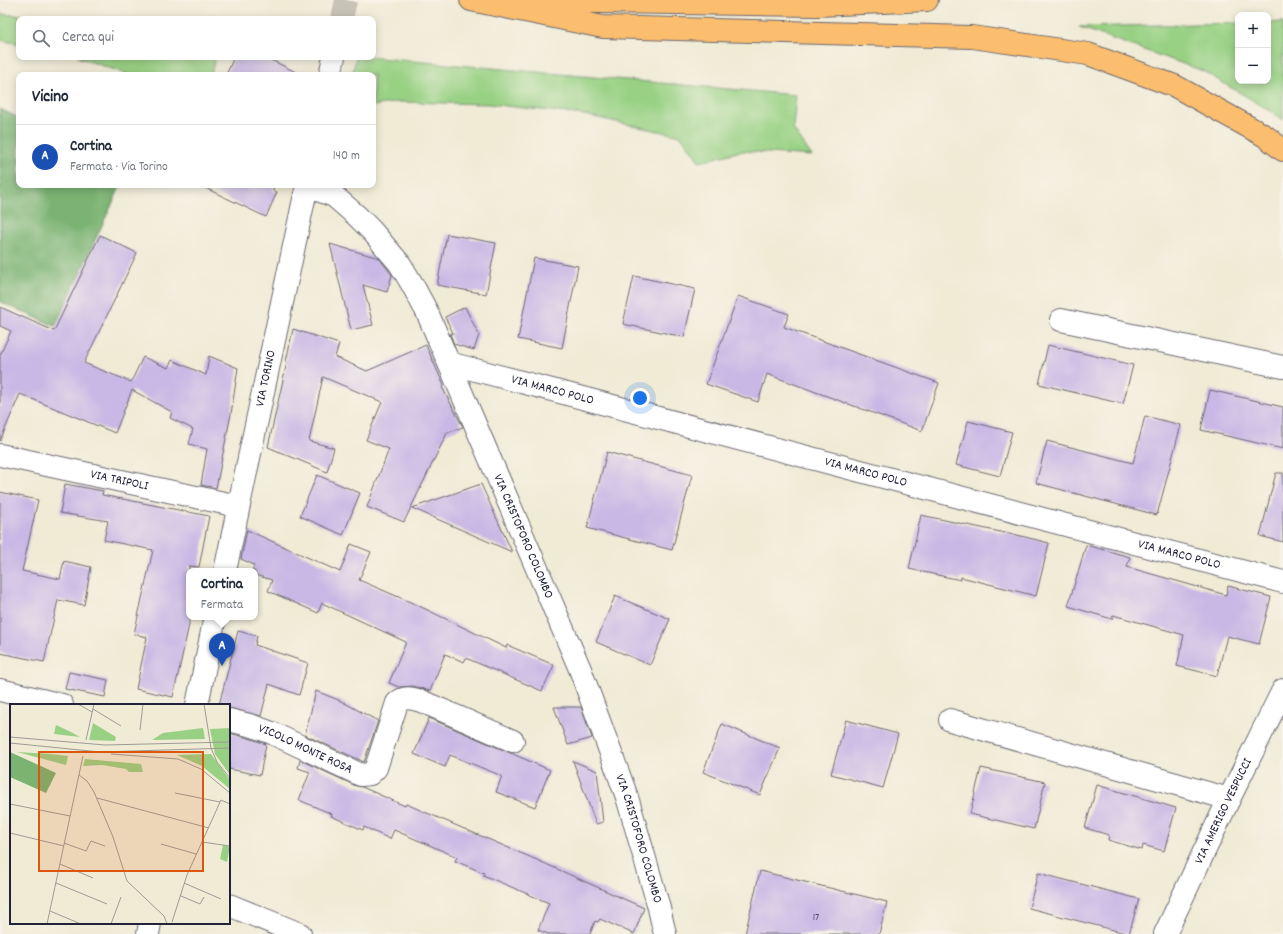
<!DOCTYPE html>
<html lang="it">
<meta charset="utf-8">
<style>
body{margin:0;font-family:Dekko,sans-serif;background:#f2f2f3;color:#1f2937}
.controls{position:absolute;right:12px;top:12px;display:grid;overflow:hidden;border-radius:8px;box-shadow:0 2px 10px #0003}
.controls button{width:36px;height:36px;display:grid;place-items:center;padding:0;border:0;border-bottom:1px solid #e0e1e3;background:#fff;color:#1f2937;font:20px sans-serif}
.you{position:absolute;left:640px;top:398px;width:14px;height:14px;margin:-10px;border:3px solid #fff;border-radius:50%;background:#1a73e8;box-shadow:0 0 0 6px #1a73e833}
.badge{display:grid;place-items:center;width:26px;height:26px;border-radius:50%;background:#2563eb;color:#fff;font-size:13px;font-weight:700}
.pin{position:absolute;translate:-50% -33px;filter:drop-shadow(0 1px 2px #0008)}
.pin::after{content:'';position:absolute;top:21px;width:14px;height:12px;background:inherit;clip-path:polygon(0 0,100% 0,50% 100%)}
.popup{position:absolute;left:186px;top:568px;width:72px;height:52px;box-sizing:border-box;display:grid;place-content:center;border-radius:8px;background:#fff;filter:drop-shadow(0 1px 3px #0005);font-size:13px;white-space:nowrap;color:#747a83}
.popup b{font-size:15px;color:#1f2937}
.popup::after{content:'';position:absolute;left:50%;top:100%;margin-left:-8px;border:8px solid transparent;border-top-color:#fff}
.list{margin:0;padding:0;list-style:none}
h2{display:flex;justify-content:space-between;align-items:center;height:52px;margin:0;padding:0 16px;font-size:17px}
h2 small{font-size:13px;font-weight:400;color:#747a83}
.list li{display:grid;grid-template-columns:26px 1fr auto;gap:12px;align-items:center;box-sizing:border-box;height:64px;padding:0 16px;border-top:1px solid #e0e1e3}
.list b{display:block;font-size:15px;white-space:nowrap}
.list p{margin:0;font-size:13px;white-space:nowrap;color:#747a83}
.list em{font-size:13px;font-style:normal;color:#747a83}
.icon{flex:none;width:22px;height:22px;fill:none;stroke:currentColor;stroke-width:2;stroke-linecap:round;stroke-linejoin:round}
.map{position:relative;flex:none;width:1283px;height:934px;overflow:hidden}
.search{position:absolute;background:#fff;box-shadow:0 2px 10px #0003;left:16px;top:16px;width:360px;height:44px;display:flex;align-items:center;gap:10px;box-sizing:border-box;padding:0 14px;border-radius:8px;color:#747a83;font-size:15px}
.panel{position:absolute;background:#fff;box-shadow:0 2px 10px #0003;left:16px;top:72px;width:360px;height:116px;border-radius:8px}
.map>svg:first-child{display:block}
</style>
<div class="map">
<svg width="1283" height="934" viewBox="0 0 1283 934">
<rect width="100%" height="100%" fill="#f7f3e8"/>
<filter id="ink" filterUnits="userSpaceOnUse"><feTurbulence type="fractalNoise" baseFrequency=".025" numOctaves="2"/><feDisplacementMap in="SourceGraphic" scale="8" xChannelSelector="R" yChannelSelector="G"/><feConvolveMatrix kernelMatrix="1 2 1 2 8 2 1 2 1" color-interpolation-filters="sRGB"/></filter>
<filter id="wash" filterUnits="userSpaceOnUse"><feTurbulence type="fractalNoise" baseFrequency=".012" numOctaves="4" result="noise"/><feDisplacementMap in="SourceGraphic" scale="16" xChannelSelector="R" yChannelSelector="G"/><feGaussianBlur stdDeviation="0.9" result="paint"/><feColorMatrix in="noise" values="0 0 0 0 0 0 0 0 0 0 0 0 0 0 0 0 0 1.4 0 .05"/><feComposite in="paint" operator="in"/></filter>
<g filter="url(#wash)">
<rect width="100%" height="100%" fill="#f0ebd5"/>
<g fill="#99d184" stroke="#5e7a60">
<polygon points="0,14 86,19 87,19 19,19 19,44 0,40"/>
<polygon points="1283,22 1283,120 1274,113 1203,71 1079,27 1238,23 1238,81 1268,81 1268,23"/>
<polygon points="77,57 215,57 211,75 130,75"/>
<polygon points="356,57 368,57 796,95 793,129 812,156 741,151 700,162 681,136 584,115 489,104 397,102 373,106 373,75 352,75"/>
</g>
<polygon fill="#7ab372" stroke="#4e6a56" points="0,109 19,118 19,185 121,185 55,326 0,302"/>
<g id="blocks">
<g fill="#c9b8e5">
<polygon points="234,57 265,57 302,75 226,75"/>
<polygon points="199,185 274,185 273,191 277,192 266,217"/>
<polygon points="447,234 496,243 486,294 437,285"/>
<polygon points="100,235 137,253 84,363 131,382 143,357 168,368 172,360 206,375 209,356 238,368 231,414 216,488 201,485 207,449 189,444 193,429 170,418 172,412 132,390 115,433 20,394 0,441 0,355 11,331 0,326 0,307 54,331"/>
<polygon points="330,244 379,258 392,275 387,292 363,285 373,325 351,330"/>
<polygon points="534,258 578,266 562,348 518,339"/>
<polygon points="634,276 695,289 684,337 623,324"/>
<polygon points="738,296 789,314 784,327 939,383 922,431 767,374 758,402 706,384"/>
<polygon points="465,307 479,335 474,350 454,344 450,334 453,333 445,317"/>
<polygon points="293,329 339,344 335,357 367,371 426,345 444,386 442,387 463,427 447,433 404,522 367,507 389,449 366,440 382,402 323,377 309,441 334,448 327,472 268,447 287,362 286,362"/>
<polygon points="1048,345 1133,365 1123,404 1039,384"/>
<polygon points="1210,390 1283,407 1283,449 1201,430"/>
<polygon points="1145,416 1181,425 1157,515 1036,483 1047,441 1133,463"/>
<polygon points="968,421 1012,432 1000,476 956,465"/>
<polygon points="607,452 692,475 672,550 587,528"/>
<polygon points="1276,473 1283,473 1283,542 1260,536"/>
<polygon points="317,475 360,493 343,535 300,516"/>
<polygon points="65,484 103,491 102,495 209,516 199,567 189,566 189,625 173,697 136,689 147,637 134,634 153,550 104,540 108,521 60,513"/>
<polygon points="481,484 512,552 412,508"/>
<polygon points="0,492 38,500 22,571 60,579 64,561 91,567 84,605 58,600 44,662 0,653"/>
<polygon points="921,515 1005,533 1005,532 1049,543 1036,596 961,577 961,580 909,569"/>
<polygon points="247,530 340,572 351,544 371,552 359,580 415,604 506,648 507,645 554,665 542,691 466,658 464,662 445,654 430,691 413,686 399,687 389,683 406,642 322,603 318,613 268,591 272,580 255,575 255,571 252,571 254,565 241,559"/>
<polygon points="1086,545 1130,557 1127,567 1226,595 1228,586 1271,597 1259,644 1227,636 1217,676 1177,666 1184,635 1113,615 1112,619 1068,606"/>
<polygon points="615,596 670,619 650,665 596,642"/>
<polygon points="238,631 257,636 255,645 308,663 299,695 269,684 261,716 229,708 229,705 219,705"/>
<polygon points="69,672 108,680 105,697 65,689"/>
<polygon points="316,691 341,701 378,721 364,762 305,735"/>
<polygon points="554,707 581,707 592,738 568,745"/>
<polygon points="429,718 550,770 535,807 496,792 502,776 450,755 445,767 414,754"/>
<polygon points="846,720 898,734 883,788 831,774"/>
<polygon points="722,724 780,748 760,795 703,772"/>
<polygon points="229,733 249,738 266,744 260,775 229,769"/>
<polygon points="300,760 356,786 362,787 405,806 406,804 537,860 644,908 634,934 600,919 598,922 595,921 590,934 548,934 538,930 549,903 483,875 484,873 455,861 457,857 394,830 390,839 364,827 363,830 331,816 332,814 299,800 310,772 298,768"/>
<polygon points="573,761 597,771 603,822 596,824"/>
<polygon points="981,768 1045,782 1034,829 970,814"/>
<polygon points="1097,785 1176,808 1164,851 1143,845 1142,850 1108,840 1109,835 1085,828"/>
<polygon points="760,871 887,902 879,934 745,934"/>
<polygon points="1038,873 1139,899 1129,934 1029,908"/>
</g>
</g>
</g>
<g filter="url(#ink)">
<use href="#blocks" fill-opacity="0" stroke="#6a6871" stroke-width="1"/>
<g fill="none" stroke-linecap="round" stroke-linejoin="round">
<polyline stroke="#c7c3b6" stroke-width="22" stroke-dasharray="22 11" stroke-linecap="butt" points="342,19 346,0"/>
<defs>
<g id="minor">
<polyline points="330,75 334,57"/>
<path id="s1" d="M307,186L334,196L357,216L372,231L400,264L412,284L427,312L580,669L627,797L658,904L665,934"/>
<polyline points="1061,320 1283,367"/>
<path id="s2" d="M449,363L1283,582"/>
<path id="s3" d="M0,455L238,506"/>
<path id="s4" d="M225,571L307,185"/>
<polyline points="0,690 62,705"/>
<polyline points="197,705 215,617"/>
<path id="s5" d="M229,720L253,726L272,733L361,775L370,774L376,768L397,703C404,696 411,698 421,701L513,741"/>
<polyline points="950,720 1229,799"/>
<polyline points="229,905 300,934"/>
<polyline points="148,934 150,923"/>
<path id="s6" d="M1165,934L1229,799L1283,690"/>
</g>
<g id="highway">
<polyline points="471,0 603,27 972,37 1088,54 1175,86 1265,136 1283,150"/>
<polyline points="524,1 818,5 927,0"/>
</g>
</defs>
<use href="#minor" stroke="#6a6871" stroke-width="24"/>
<use href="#highway" stroke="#6a6871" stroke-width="24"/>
<use href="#minor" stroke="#fff" stroke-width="22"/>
<use href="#highway" stroke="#fbbd6e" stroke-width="22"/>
</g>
</g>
<g text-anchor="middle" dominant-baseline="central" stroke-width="3.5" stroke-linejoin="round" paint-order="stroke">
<g font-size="11" fill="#4c4866">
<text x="816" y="918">17</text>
</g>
<g font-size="13" fill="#22223b" stroke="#f7f3e8">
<text stroke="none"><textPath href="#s4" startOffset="197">VIA TORINO</textPath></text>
<text stroke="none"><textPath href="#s2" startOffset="107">VIA MARCO POLO</textPath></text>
<text stroke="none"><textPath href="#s2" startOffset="431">VIA MARCO POLO</textPath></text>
<text stroke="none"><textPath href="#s3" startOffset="122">VIA TRIPOLI</textPath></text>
<text stroke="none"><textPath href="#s1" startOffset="423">VIA CRISTOFORO COLOMBO</textPath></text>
<text stroke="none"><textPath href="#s2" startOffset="755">VIA MARCO POLO</textPath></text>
<text stroke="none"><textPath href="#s5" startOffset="82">VICOLO MONTE ROSA</textPath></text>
<text stroke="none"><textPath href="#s6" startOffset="136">VIA AMERIGO VESPUCCI</textPath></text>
<text stroke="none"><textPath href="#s1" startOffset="747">VIA CRISTOFORO COLOMBO</textPath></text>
</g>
</g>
<g transform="translate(10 704)">
<rect width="220" height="220" fill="#f0ebd5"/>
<path d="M83,19L106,33L105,37L79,36ZM46,21L61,28L70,33L44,30ZM193,24L195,35L142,36L153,29ZM220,24V71L205,50L200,25ZM7,48L40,50L58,52L56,61ZM201,50L220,76V85L192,62L167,51ZM75,55L131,60L133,68H119L116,65L92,61L73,62ZM213,141L220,143L217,158L210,155Z" fill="#99d184"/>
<path d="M0,48L46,69L36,89L0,73Z" fill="#7ab372"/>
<path fill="none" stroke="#9e9b97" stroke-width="1" d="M68,0L82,8M194,0L201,44L207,58L220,74M83,5L111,22M130,26L133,0M0,33L95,41L220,38M76,36L84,0M0,39L90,48L220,44M101,50L168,55L191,65L220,89M69,71L77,77L84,88L103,133L117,177L154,212L157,220M165,89L210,98M87,94L199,124M0,100L60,112M0,129L54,142M192,138L220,142M54,139L76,147L81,137L95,142M151,140L186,150M50,160L83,174M46,179L97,200M174,179L211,195M171,192L190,200L194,193M40,207L71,220M162,218L177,171L211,96L220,100M37,220L73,52M101,220L111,193"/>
<path fill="#de560e" fill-opacity="0.15" stroke="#de560e" stroke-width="2" d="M29,48H193V167H29Z"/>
<rect width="220" height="220" fill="none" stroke="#22223b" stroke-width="2"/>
</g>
</svg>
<div class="controls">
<button>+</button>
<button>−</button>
</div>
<div class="you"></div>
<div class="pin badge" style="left:222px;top:666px;background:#1a4fb4">A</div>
<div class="popup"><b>Cortina</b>Fermata</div>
<div class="search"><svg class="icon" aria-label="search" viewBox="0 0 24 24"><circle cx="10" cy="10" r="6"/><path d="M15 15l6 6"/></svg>Cerca qui</div>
<section class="panel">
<h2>Vicino<small></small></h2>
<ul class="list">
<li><span class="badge" style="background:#1a4fb4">A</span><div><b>Cortina</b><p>Fermata · Via Torino</p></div><em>140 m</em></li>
</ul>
</section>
</div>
